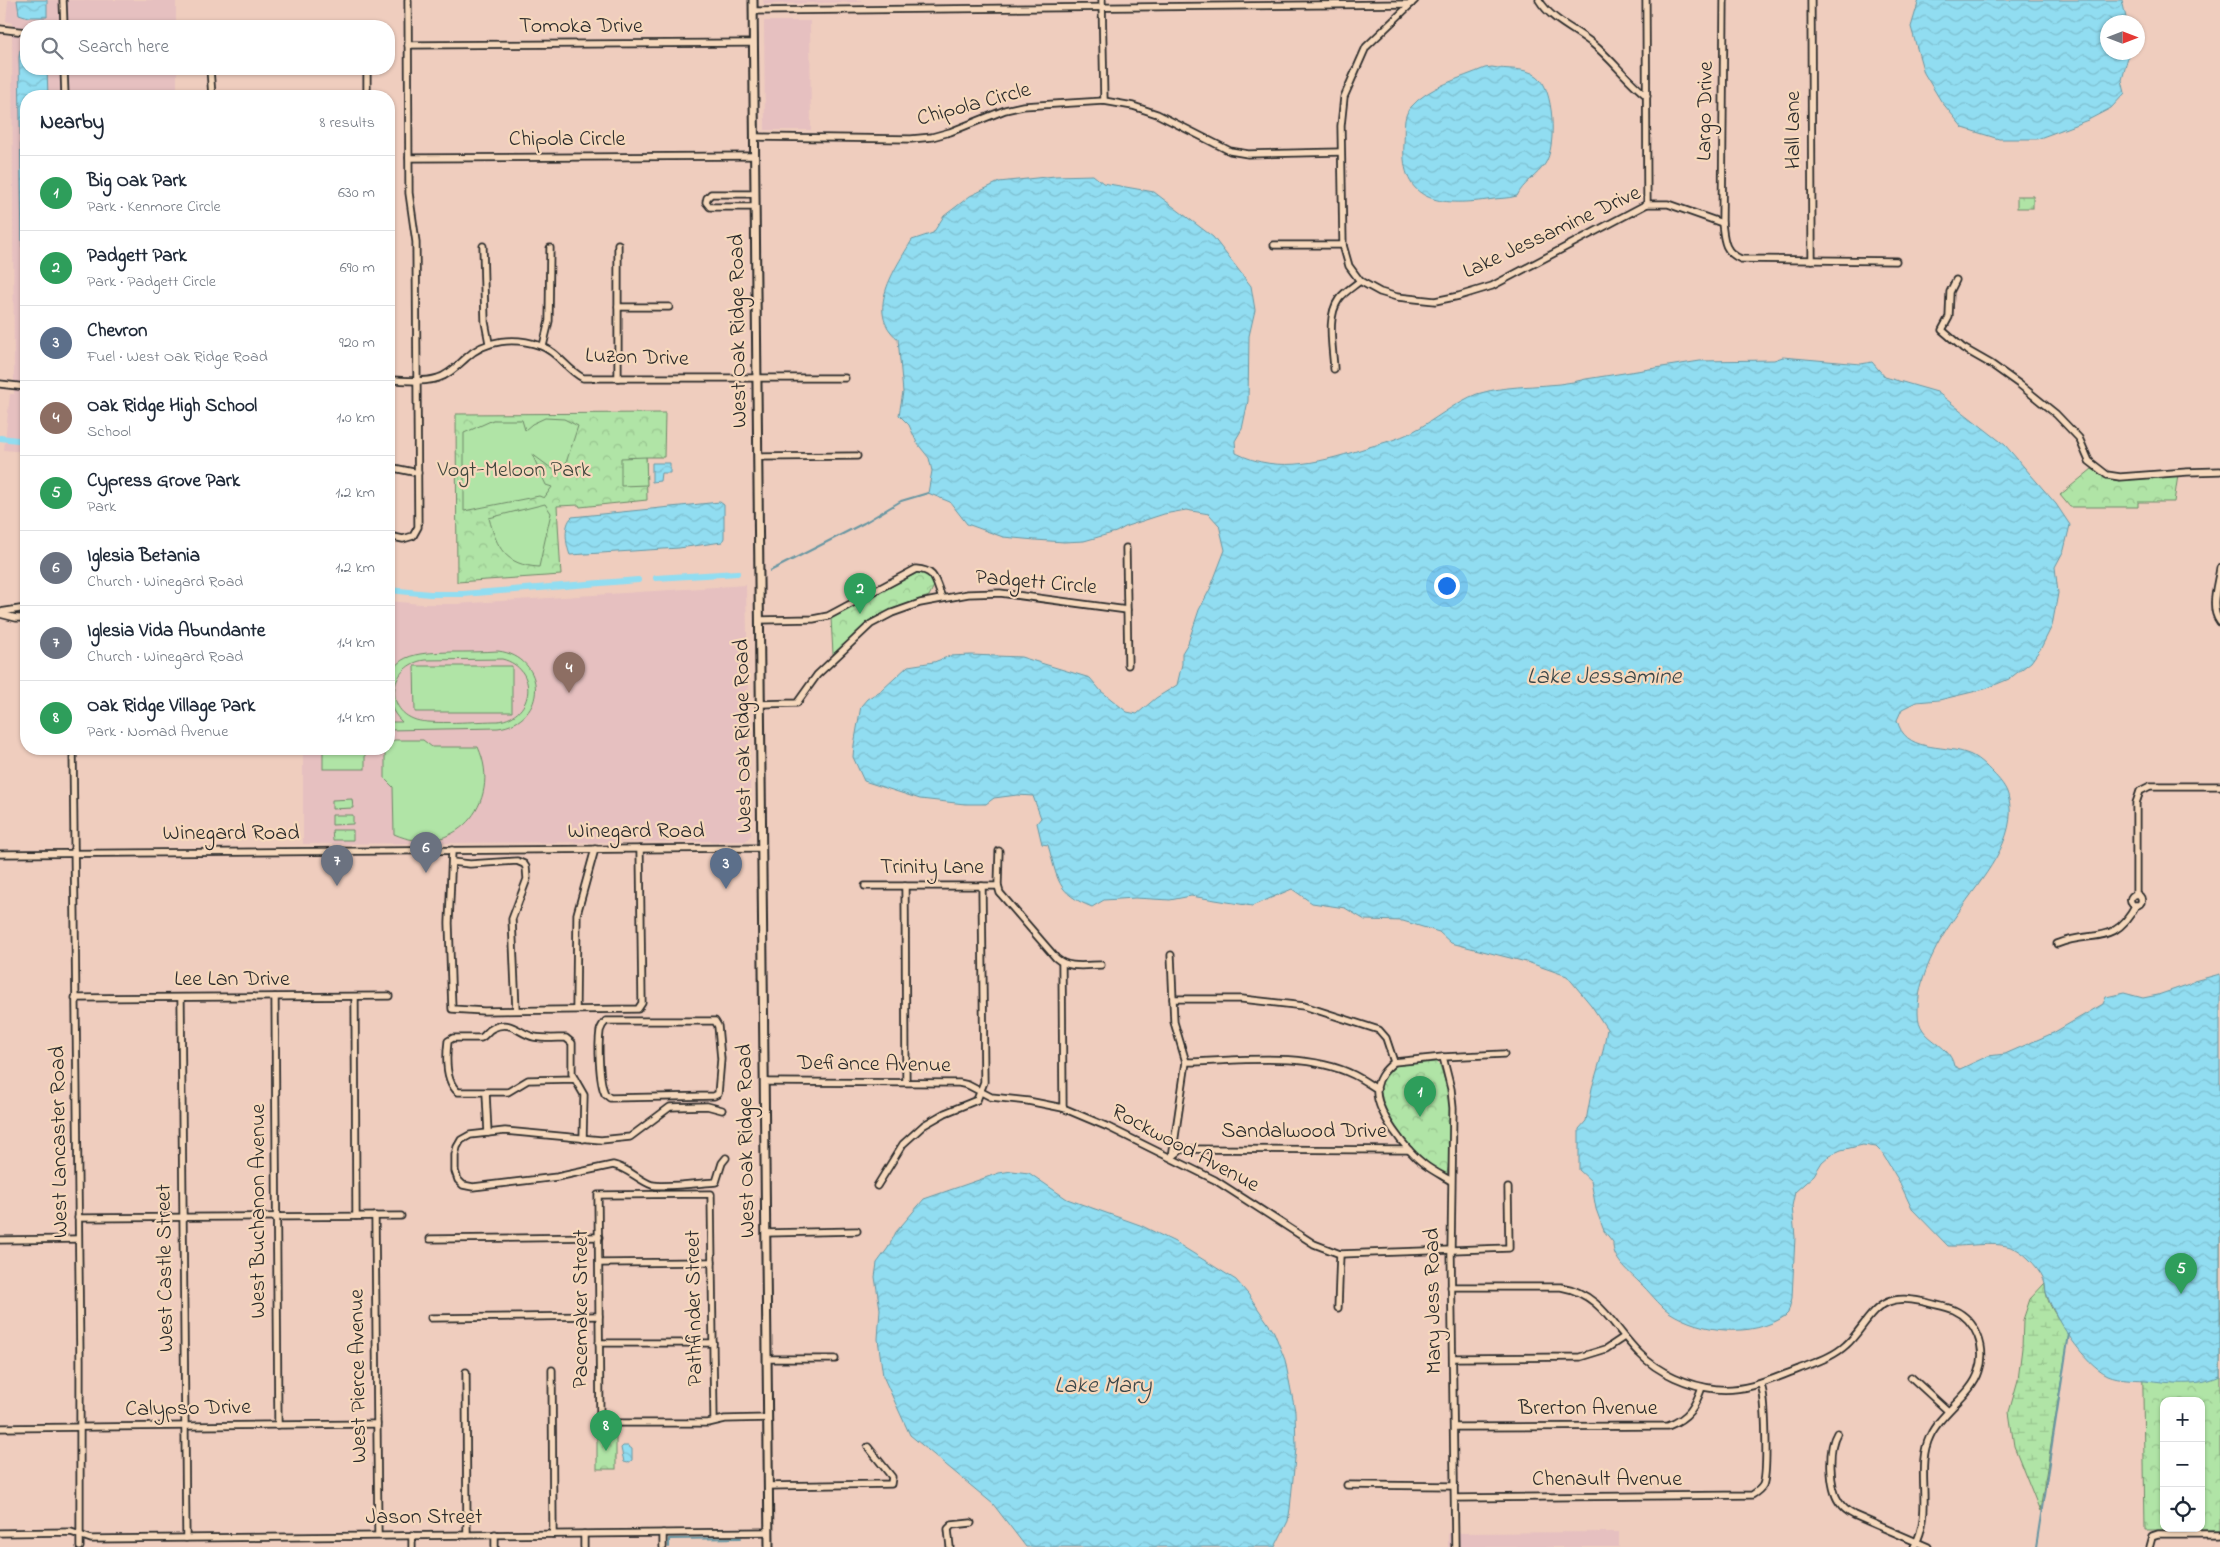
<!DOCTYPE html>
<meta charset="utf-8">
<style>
body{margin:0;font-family:"Indie Flower",sans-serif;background:#f2f2f3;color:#1f2937}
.controls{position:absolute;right:15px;bottom:15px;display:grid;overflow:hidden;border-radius:10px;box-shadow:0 1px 4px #0004}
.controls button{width:45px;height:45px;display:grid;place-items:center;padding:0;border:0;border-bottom:1px solid #e0e1e3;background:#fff;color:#1f2937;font:25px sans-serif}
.compass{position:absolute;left:2100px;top:15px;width:45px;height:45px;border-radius:50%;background:#fff;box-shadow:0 1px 4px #0004;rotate:90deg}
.you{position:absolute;left:1446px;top:585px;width:18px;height:18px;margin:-12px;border:4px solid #fff;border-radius:50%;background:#1a73e8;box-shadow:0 0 0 8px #1a73e833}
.badge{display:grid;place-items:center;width:32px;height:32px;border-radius:50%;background:#c8321e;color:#fff;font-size:16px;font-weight:700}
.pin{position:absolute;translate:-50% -41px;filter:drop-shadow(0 1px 2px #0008)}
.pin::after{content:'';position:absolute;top:26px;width:18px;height:15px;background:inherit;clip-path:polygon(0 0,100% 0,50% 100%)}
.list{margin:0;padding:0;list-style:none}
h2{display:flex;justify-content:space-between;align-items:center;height:65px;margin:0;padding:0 20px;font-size:21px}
h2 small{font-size:16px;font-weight:400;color:#747a83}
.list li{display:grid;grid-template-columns:32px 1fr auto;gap:15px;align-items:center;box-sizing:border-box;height:75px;padding:0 20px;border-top:1px solid #e0e1e3}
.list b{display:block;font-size:19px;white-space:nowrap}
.list p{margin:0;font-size:16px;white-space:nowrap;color:#747a83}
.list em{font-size:16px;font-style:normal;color:#747a83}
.icon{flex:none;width:28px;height:28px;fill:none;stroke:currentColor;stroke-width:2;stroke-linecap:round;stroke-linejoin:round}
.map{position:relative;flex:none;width:2220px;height:1547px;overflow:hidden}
.search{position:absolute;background:#fff;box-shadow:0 1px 4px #0004;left:20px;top:20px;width:375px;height:55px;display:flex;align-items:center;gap:12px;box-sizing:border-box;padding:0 18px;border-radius:20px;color:#747a83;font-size:19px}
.panel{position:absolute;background:#fff;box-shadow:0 1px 4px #0004;left:20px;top:90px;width:375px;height:665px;border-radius:20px}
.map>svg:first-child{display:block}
</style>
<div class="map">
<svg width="2220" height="1547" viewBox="0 0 2220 1547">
<defs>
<pattern id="wetland-marsh" width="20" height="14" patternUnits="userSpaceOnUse" patternTransform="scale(1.25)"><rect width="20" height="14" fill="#b0e4a6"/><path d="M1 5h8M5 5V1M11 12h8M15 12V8" fill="none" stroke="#98c48f"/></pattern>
<pattern id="park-crowns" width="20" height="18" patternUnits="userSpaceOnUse" patternTransform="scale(1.25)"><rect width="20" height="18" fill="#b0e4a6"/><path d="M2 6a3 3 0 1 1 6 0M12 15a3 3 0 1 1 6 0" fill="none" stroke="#98c48f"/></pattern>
<pattern id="water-waves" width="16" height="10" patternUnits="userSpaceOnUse" patternTransform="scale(1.25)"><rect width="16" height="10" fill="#91ddf1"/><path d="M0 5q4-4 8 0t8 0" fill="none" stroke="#7dbecf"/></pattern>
</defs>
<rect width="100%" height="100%" fill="#efcdbe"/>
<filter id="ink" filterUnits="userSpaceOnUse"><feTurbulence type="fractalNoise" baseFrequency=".02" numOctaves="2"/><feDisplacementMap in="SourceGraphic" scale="10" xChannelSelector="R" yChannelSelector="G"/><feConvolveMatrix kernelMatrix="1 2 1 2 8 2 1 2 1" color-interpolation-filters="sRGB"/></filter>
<g filter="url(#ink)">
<g fill="#e6c0c0">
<polygon points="8,0 176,0 176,26 26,26 26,69 177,69 177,96 26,96 26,452 4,450 10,394 14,394 12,23 6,21"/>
<polygon points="763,0 861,0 861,2 764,4"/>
<polygon points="764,21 810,21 811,130 765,130"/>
<polygon points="746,585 751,835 746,841 303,844 303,749 389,749 389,601 420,604 457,604"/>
<polygon points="1619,1532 1619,1547 1448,1547 1448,1533"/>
</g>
<path fill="url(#wetland-marsh)" stroke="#6e8868" d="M2045,1283C2045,1303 2058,1318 2069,1334L2040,1511L2014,1446L2009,1412L2018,1380L2022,1348L2023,1320L2030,1299Z"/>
<g fill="url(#park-crowns)" stroke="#6e8868" fill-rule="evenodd">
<rect x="2017" y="196" width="16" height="12"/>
<polygon points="665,413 664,457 646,457 647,500 580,507 579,505 557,506 561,575 457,582 456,414"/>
<polygon points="2092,469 2105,477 2116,480 2178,475 2174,502 2138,502 2138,507 2070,507 2060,495"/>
<path d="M919,572C928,574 931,578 934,586L929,596L889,611L869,623L833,654L831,618Z"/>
<path d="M1430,1061L1437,1062L1440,1065L1451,1100L1449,1161L1447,1174H1444C1437,1169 1429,1165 1422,1159C1405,1143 1356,1082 1396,1066C1406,1062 1419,1062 1430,1061Z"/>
<path d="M2140,1186H2220V1530H2145ZM2164,1401H2201V1528H2164Z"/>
<rect x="597" y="1432" width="19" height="37"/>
</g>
<g fill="#b0e4a6" stroke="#6e8868" fill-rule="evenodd">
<polygon points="545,418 564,419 578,426 564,469 555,471 532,454 546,485 552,487 544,498 539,496 464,511 464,433 493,420 522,420 525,430 532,424"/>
<polygon points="646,457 647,485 621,486 621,458"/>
<path d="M545,504L551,513L539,567C505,565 497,548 489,518Z"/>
<path d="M498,651C548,657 548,722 498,728L389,730V722H402C391,711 389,703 389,687C389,651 425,653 451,652C467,652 482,652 498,651ZM502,659C539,668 535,717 498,721C478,721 432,725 416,720C382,709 391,664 425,660Z"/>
<polygon points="414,666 512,666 512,712 415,712"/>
<path d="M394,740H423L432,747H478C504,804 452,860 394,834L393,787L385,779V750L389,749V745Z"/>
<rect x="323" y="749" width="42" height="20"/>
<polygon points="352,799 353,808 332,809 332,800"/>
<polygon points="332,815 353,815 353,824 332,825"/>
<polygon points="332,830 353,830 353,840 333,840"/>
</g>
<g fill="url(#water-waves)" stroke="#6896a2">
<polygon points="17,0 47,0 47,17 28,17 19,14"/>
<polygon points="1919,0 2122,0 2127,22 2108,22 2108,52 2129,53 2122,80 2125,93 2111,108 2088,120 2037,139 1999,139 1963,128 1941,101 1924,73 1911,27"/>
<polygon points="26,49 26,69 47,69 48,96 26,96 26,253 22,247 19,57 20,50"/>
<path d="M1492,67C1506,70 1525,67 1537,76C1554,88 1557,146 1545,164C1537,176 1523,183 1517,196C1507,199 1497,198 1487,200C1441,206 1400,203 1404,144C1405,132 1402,116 1411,107C1428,87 1461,78 1485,68Z"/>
<path d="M1093,175L1103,183L1154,192L1213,237L1251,286L1255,310L1249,336L1248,401L1242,429L1235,441L1236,453C1279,475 1326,461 1369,447C1383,443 1398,439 1412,432C1432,422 1457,401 1477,394C1512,383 1551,389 1586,379L1700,361L1774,360L1783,357L1861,364L1872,362L1885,377L1937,392L2005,445L2056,504L2070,525L2064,550L2055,567L2058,593L2052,626L2041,648L2031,662L2009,679L1985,689L1939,700L1916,702L1902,709L1897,720C1905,753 1941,744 1966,753C1977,756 1986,766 1993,773C1999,779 2006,787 2008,795C2020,839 1980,880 1958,913C1938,941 1917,978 1918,1013C1918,1042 1949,1041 1954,1066L1960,1069L1988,1056L2005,1054L2053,1033L2103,1004L2106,997L2124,993L2143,998L2158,995L2190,984L2194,981L2220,974V1376C2196,1387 2171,1383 2145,1380C2133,1379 2120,1380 2108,1375C2084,1364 2055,1318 2047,1295C2045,1291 2046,1287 2045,1283C2043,1272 2026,1254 2016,1249C1996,1240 1969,1247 1948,1246L1912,1209L1899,1181L1882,1153L1876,1147L1863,1145L1841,1150L1830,1155L1822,1162L1814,1175L1795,1192L1792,1206L1795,1237L1792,1298L1788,1313L1785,1316C1753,1338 1701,1333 1669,1312C1658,1304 1649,1291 1639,1282C1628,1271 1612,1259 1613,1242L1604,1231L1596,1209L1591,1181L1579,1170V1129L1586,1121L1592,1088L1603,1051L1607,1029L1591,1005L1567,976L1530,963L1451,943L1439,932L1403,921L1365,920L1345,908L1312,903L1292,889L1252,906L1191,896L1170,900L1135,898L1104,900L1092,907C1056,893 1058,879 1048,845L1042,844L1037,823L1041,818L1033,796L1017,795L994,798L986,804H965L920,799L864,781L853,757L854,745L861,706L867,699L882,690L908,666L934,662L950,656L971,655L1021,657L1090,678L1101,691L1127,712L1137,714L1156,698L1177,685L1182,664V653L1188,643L1199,610L1210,589L1225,550L1219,525L1209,514L1186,510L1164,514L1127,526L1116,532L1084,541L1064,542L1035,540L1003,537L967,524L950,502L928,493L932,471L929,458L917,443L909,425L899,415L903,392L898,339C864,312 895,269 912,240L933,233L944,216L970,196L999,182L1055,176Z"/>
<polygon points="652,463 670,463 670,473 661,473 660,481 652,482"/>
<path d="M720,502L724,505V538L722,542L679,548L570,555C566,545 563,525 572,517Z"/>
<polygon points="1012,1171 1029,1173 1067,1199 1140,1225 1175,1242 1236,1280 1248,1294 1274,1332 1285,1360 1295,1411 1296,1448 1290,1509 1288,1521 1275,1547 1026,1547 993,1504 910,1435 883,1376 878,1339 880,1309 875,1277 877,1263 888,1248 896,1232 924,1199 999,1173"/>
<polygon points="623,1446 628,1446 632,1449 632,1460 628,1463 624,1462 621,1448"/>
</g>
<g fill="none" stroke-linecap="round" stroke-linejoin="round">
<g stroke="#6896a2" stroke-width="2">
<polyline points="770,571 864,523 901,501 928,493"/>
<polyline points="669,1547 669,1539 741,1538"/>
<polyline points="2036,1547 2069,1334"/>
</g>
<g stroke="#91ddf1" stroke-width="6">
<polyline points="0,438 26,441"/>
<polyline points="656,578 737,573"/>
<polyline points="389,590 430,594 463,594 638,580"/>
</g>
<defs>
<g id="minor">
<polyline points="63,0 64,26"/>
<polyline points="1102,0 1104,101"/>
<polyline points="1415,0 1366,47 1344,97 1341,126 1343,245 1349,266 1360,281 1380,292 1397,297 1435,301 1459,296 1492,286 1647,204 1668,204 1722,223"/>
<path d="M1539,0C1552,21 1575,29 1593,44C1613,60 1627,81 1647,96"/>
<polyline points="1646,0 1647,204"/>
<path d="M1724,0L1722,223C1724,240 1724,252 1741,259L1896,261"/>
<polyline points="1811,0 1812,260"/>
<polyline points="753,11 1411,4"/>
<polyline points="0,29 26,32"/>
<polyline points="408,45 753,43"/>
<polyline points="64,69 65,96"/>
<polyline points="210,69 212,96"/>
<polyline points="365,96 367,90 367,69"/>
<polyline points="755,137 911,139 932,137 950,132 1005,110 1023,106 1104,101 1133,106 1157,114 1230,151 1248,154 1341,152"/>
<polyline points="409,158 755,156"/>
<polyline points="755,194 711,194 707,198 706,202 710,207 755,207"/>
<polyline points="618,244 618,378"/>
<polyline points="1274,245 1343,245"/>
<polyline points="483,246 485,322 489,343"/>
<polyline points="1956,280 1950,292 1949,317 1942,330 1963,348 1991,364 2019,384 2056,414 2079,438 2089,461 2107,475 2120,477 2187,472 2220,471"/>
<polyline points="618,307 669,307"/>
<polyline points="543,346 549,321 550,248"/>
<path d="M1334,369C1333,348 1326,317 1339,299C1344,292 1354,286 1360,281"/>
<path d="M389,380C404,380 423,383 438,378C449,375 458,365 466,358C486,339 515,337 541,346C558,352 567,370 583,378H845"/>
<polyline points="0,384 26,387"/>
<polyline points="758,457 857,456"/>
<polyline points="389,467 418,473"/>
<polyline points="389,536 403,539 413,536 418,527 416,242 409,193 408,0"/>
<polyline points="1126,548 1128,665"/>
<path d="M2220,568C2218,584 2209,608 2220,622"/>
<polyline points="0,612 26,608"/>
<polyline points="0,614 16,618 26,618"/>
<path d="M760,620L813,619L828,616L916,569C936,570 935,581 942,598"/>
<polyline points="761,704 797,703 817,675 871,624 892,613 920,603 968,594 1000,593 1127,610"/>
<polyline points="73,749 80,1359 80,1547"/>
<polyline points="452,850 449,923 452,1009 484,1011 638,1009 642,1003 640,849"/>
<path d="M999,851L998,886L1000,893L1056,958C1068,969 1086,965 1101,965"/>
<polyline points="0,854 762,848"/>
<polyline points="452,862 470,864 517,861 524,864 526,867 527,879 512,919 516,1010"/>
<polyline points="865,886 998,886"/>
<polyline points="905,886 906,1082"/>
<polyline points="2136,894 2136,803 2140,791 2150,786 2220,786"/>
<circle cx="2136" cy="900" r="5.5"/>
<path d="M2057,944C2092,929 2114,948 2136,905"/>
<polyline points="1171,955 1174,1022 1186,1062 1172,1157"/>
<polyline points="1062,964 1063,1108"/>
<polyline points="275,997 278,1425"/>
<polyline points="355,997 356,1216"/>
<polyline points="75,998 389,996"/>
<polyline points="181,998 186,1538"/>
<polyline points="1173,999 1242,999 1304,1006 1379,1030 1386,1038 1394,1062"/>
<polyline points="576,1009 577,914 595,849"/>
<path d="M606,1021H715L718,1026L721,1059L718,1094L714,1096L610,1098L605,1094C599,1082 598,1045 600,1031C601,1027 603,1024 606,1021Z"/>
<polyline points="1443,1057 1451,1089 1453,1108 1451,1251 1455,1547"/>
<path d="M1186,1062C1239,1061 1305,1051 1354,1075C1362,1079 1369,1084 1377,1089"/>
<path d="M575,1079L528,1080L508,1092H458C445,1081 446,1057 448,1041L453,1038H481C486,1035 488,1030 493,1028C511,1019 519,1034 534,1037C544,1039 556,1038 566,1038L572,1043V1074L584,1095L583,1139"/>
<polyline points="764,1082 959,1083 968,1085 991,1097 1028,1101 1063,1108 1108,1127 1215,1180 1314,1244 1340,1254 1509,1248 1508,1188"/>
<polyline points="486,1093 488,1133"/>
<path d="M722,1110L707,1106L670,1107L630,1137L601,1140L505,1131L470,1135L461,1140L457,1147L455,1155V1171L458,1180L463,1185L473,1187L557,1177L613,1165C628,1168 638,1180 652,1185C665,1188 701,1183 716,1182L722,1163L726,1158"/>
<polyline points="1172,1157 1182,1149 1409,1150"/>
<path d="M1451,1181C1443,1176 1433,1171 1425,1165C1407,1151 1374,1111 1377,1087C1379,1076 1386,1069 1394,1062L1443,1057L1504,1054"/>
<polyline points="877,1186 903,1144 924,1125 945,1113 977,1100 984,1082 982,886"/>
<polyline points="375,1216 378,1535"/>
<polyline points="78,1218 401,1216"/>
<polyline points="766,1233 857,1231"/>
<polyline points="430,1239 599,1237"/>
<polyline points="0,1240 78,1239"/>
<polyline points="599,1263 712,1262"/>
<path d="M1451,1287H1561C1601,1294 1613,1327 1639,1353C1658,1373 1689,1386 1716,1389C1747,1392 1772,1379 1799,1369C1816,1362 1833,1357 1846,1345C1861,1332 1869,1310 1888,1302C1900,1297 1913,1300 1925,1302C1935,1305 1945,1306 1954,1310C1976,1320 1987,1348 1979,1371C1972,1395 1941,1412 1930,1436C1914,1469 1935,1510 1914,1547"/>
<polyline points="1338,1308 1340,1254"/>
<polyline points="431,1318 599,1316"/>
<polyline points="599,1343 713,1343"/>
<polyline points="1453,1358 1580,1357 1606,1349 1624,1337"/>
<polyline points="767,1359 835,1359"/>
<polyline points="552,1370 553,1534"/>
<polyline points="466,1372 467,1535"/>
<polyline points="1911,1377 1947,1410"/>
<polyline points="714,1421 711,1194 598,1195 600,1423 708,1423 725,1419 768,1418"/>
<path d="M1454,1427L1668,1426C1689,1418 1695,1407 1702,1387"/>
<polyline points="0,1428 377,1424"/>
<path d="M1837,1433C1828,1448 1829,1487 1839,1502C1843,1508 1848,1512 1854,1515L1928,1547"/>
<polyline points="1347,1485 1454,1486"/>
<polyline points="768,1486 891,1484 892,1477 868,1447"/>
<path d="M1455,1498L1752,1495C1757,1492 1760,1490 1763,1485C1768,1472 1766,1397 1761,1385"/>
<polyline points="0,1533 71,1532 91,1539 768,1532"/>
<polyline points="663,1533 663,1547"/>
<polyline points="495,1534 495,1547"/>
<polyline points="584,1534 584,1547"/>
<polyline points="412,1535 412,1547"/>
<polyline points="950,1547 948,1529 952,1525 971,1523"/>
<polyline points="2149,1547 2152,1536 2158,1534 2220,1534"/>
</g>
<polyline id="major" points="753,0 769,1547"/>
</defs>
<use href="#minor" stroke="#2b2b2b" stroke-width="9"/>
<use href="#major" stroke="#2b2b2b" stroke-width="11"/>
<use href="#minor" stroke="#f6d8bc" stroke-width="5.5"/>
<use href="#major" stroke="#f6d8bc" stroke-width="7"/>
</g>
</g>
<g text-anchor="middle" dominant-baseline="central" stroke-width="4.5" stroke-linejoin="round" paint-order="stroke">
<g font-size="22" fill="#2b2b2b" stroke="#f6d8bc">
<text x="581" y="27">Tomoka Drive</text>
<text transform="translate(974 105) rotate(-15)">Chipola Circle</text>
<text transform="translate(1706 111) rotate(-89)">Largo Drive</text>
<text transform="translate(1794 130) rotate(-90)">Hall Lane</text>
<text x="567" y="140">Chipola Circle</text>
<text transform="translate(1552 233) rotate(-25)">Lake Jessamine Drive</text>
<text transform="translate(739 331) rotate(-91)">West Oak Ridge Road</text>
<text transform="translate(637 358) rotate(2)">Luzon Drive</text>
<text transform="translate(1036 583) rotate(5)">Padgett Circle</text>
<text transform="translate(744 736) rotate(-91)">West Oak Ridge Road</text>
<text x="636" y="832">Winegard Road</text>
<text x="231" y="834">Winegard Road</text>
<text x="932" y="868">Trinity Lane</text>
<text x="232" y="980">Lee Lan Drive</text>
<text transform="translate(874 1065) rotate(1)">Defiance Avenue</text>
<text x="1304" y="1132">Sandalwood Drive</text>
<text transform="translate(747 1141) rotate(-91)">West Oak Ridge Road</text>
<text transform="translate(60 1142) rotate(-91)">West Lancaster Road</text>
<text transform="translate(1185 1149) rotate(28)">Rockwood Avenue</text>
<text transform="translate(259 1211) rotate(-90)">West Buchanon Avenue</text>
<text transform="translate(166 1268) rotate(-91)">West Castle Street</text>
<text transform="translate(1434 1301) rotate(-91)">Mary Jess Road</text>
<text transform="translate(695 1308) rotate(-91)">Pathfinder Street</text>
<text transform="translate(582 1309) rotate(-90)">Pacemaker Street</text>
<text transform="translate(359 1376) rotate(-91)">West Pierce Avenue</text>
<text transform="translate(188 1409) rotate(-1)">Calypso Drive</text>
<text x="1588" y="1409">Brerton Avenue</text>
<text x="1607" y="1480">Chenault Avenue</text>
<text x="424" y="1518">Jason Street</text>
</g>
<g font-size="22" fill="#3f473d" stroke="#f6d8bc">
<text x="514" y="471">Vogt-Meloon Park</text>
</g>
<g font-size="24" font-style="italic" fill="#3a4649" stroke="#f6d8bc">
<text x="1604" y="677">Lake Jessamine</text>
<text x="1103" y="1386">Lake Mary</text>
</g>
</g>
</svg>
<div class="controls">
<button>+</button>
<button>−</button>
<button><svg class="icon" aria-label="locate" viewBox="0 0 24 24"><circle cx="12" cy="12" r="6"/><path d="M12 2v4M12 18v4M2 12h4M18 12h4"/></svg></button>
</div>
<svg class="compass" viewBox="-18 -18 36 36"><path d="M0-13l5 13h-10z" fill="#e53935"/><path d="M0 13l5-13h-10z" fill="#747a83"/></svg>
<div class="you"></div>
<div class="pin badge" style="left:1420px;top:1117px;background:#2e9e5b">1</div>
<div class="pin badge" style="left:860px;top:614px;background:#2e9e5b">2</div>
<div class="pin badge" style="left:726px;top:889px;background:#5c6f8a">3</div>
<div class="pin badge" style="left:569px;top:693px;background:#8d6e63">4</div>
<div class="pin badge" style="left:2181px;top:1294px;background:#2e9e5b">5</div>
<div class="pin badge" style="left:426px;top:873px;background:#6b7280">6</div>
<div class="pin badge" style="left:337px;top:886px;background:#6b7280">7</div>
<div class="pin badge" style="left:606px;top:1451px;background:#2e9e5b">8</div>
<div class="search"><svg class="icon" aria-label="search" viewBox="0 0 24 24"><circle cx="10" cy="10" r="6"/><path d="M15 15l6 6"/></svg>Search here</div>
<section class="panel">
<h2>Nearby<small>8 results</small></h2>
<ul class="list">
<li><span class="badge" style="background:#2e9e5b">1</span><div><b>Big Oak Park</b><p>Park · Kenmore Circle</p></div><em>630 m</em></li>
<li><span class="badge" style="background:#2e9e5b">2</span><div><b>Padgett Park</b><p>Park · Padgett Circle</p></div><em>690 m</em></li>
<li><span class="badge" style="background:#5c6f8a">3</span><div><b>Chevron</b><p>Fuel · West Oak Ridge Road</p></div><em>920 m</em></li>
<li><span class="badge" style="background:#8d6e63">4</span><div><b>Oak Ridge High School</b><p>School</p></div><em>1.0 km</em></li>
<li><span class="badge" style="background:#2e9e5b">5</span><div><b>Cypress Grove Park</b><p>Park</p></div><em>1.2 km</em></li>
<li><span class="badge" style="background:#6b7280">6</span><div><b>Iglesia Betania</b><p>Church · Winegard Road</p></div><em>1.2 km</em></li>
<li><span class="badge" style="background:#6b7280">7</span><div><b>Iglesia Vida Abundante</b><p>Church · Winegard Road</p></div><em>1.4 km</em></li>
<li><span class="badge" style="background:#2e9e5b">8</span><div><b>Oak Ridge Village Park</b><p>Park · Nomad Avenue</p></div><em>1.4 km</em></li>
</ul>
</section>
</div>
